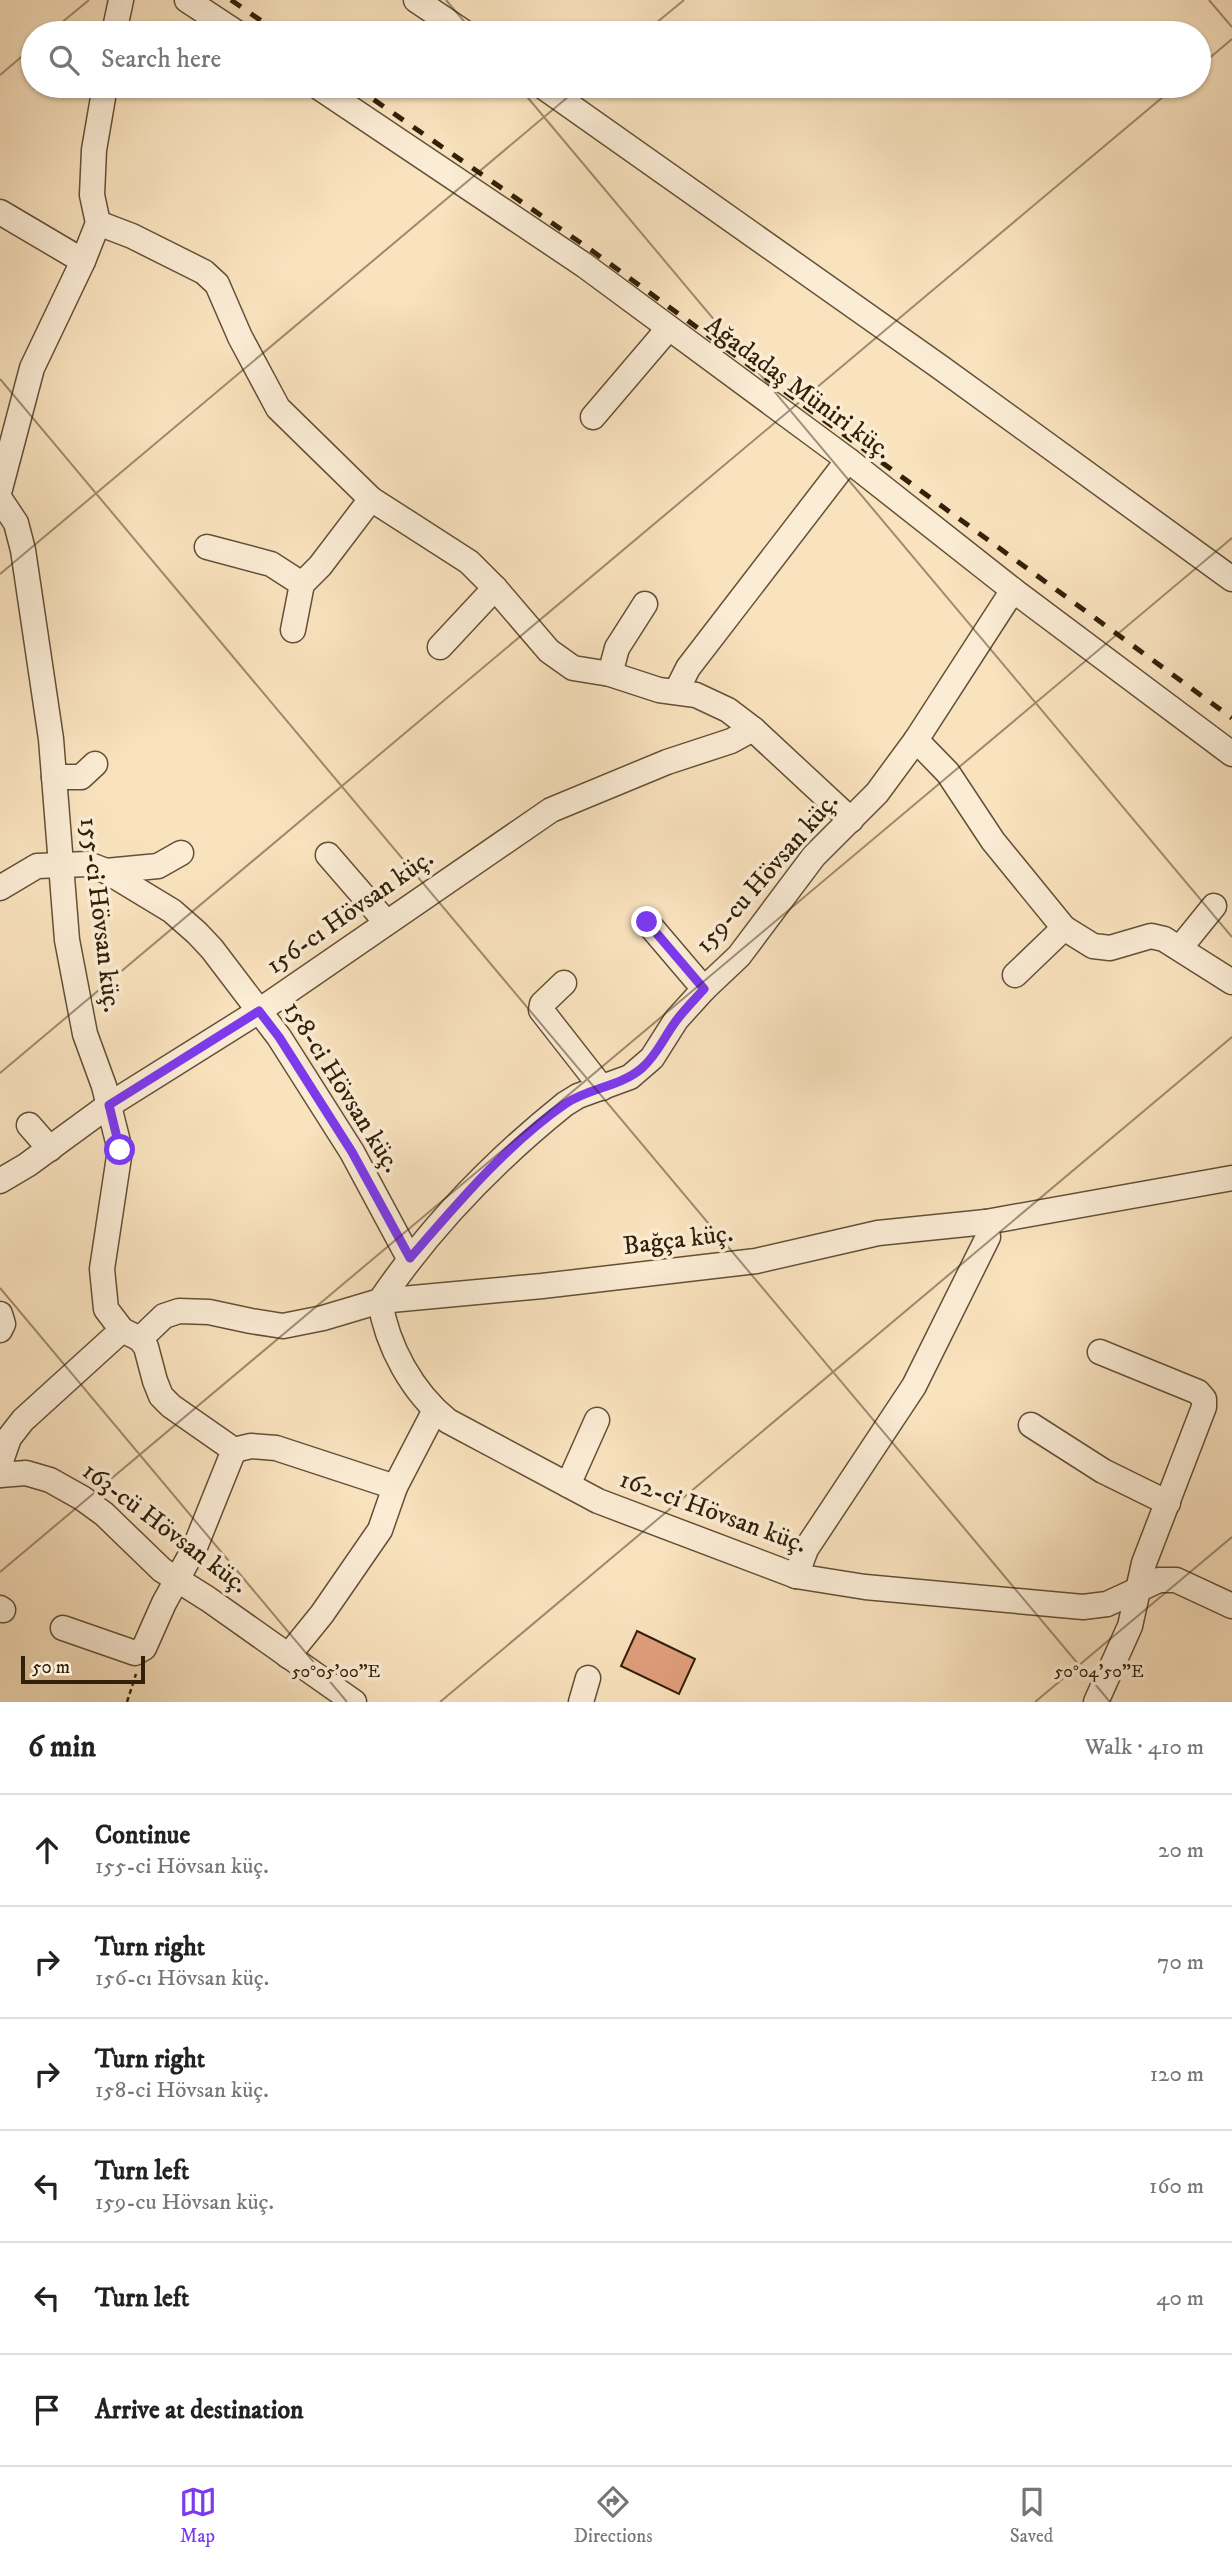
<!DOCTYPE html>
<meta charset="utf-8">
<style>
body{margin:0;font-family:"IM FELL DW Pica",serif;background:#f2f2f2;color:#222}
.scale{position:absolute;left:21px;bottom:18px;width:124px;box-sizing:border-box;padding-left:7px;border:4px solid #322008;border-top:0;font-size:19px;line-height:24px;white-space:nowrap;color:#322008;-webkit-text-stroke:5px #fbecd5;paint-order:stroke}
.stop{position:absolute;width:21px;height:21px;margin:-16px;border:5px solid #7c3aed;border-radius:50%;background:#fff}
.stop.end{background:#7c3aed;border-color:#fff;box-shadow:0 2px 7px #0008}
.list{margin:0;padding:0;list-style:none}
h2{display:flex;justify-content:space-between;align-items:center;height:91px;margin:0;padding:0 28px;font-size:30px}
h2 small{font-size:23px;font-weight:400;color:#767676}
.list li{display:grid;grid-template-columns:46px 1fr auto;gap:21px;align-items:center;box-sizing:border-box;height:112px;padding:0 28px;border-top:2px solid #e0e0e0}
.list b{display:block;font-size:26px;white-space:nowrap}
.list p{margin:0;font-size:23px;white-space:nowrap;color:#767676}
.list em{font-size:23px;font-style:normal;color:#767676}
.icon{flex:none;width:38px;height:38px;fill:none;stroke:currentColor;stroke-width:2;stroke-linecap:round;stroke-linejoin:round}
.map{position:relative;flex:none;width:1232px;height:1702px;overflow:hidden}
.search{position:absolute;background:#fff;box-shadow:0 2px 5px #0004;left:21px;right:21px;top:21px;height:77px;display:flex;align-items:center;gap:18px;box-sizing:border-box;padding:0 24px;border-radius:38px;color:#767676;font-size:26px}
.sheet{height:763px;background:#fff}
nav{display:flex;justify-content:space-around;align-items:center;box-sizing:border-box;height:98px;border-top:2px solid #e0e0e0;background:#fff;font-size:19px;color:#767676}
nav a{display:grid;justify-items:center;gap:4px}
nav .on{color:#7c3aed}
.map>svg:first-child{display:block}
</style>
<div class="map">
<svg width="1232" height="1702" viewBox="0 0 1232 1702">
<rect width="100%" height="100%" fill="#f9e2be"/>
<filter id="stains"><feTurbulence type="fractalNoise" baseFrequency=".00286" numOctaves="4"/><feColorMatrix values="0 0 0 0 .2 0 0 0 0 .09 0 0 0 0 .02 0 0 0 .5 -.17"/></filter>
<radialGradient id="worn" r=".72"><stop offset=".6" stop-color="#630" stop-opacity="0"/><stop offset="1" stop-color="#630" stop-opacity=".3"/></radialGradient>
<polygon fill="#e19f7d" stroke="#322008" stroke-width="2" points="637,1631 695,1659 679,1694 621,1666"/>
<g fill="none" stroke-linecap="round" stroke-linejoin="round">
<defs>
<g id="minor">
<polyline points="187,0 237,33"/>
<polyline points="416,0 465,33"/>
<polyline points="114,33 121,0"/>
<polyline points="317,86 584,265 848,460 1013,590 1232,754"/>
<polyline points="542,86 940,367 1232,579"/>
<polyline points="0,212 83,261"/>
<polyline points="98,223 132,236 204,272 217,284 240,337 278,408 371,499 469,562 495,588 549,651 573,668 610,674 659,690 696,695 728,710 753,729 851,820"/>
<polyline points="593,417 668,329"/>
<polyline points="0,489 32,368 83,261 98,223 92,195 94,150 105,86"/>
<polyline points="0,499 16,523 23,550 51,739 67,940 85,1034 104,1086 120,1150 102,1269 106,1309 122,1330 140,1339 146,1347 155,1381 161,1396 171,1406 234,1450 251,1446 276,1448 395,1487"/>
<polyline points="207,547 271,564 302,584"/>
<path d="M1013,590L916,740L877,793L814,856L739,956L704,989L676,1020L652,1058L630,1077L578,1096L565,1104C494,1161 431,1226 380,1301C387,1346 412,1392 448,1421L598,1501L796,1576L865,1587L1083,1607L1107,1604L1159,1580H1176L1232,1606"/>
<polyline points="293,630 302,584 320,566 371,499"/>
<polyline points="440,647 495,588"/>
<polyline points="610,674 617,648 645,604"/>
<polyline points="676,692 688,668 848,460"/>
<polyline points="916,740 948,773 993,841 1064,928 1093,946 1110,948 1151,936 1164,939 1232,982"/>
<polyline points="54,777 81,777 95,764"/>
<polyline points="328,855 386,922"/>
<polyline points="106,871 158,866 181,853"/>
<polyline points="0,888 37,866 88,864 106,871 172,911 197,933 212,949 279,1037 352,1152 409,1258"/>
<polyline points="647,922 704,989"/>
<polyline points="1180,948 1214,906"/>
<polyline points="1015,975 1064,928"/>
<polyline points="564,983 542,1004 541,1010 602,1088"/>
<polyline points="29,1125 50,1149"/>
<polyline points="0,1181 27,1165 109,1105 259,1011 551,810 667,762 731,741 753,729"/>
<polyline points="0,1314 3,1324 0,1330"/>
<polyline points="140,1339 164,1316 179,1311 209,1312 251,1321 283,1326 323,1318 380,1301 542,1286 756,1261 878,1233 986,1222 1232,1178"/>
<polyline points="1031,1425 1103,1471 1168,1503"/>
<polyline points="0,1475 26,1473 50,1480 82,1498 104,1514 162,1570 208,1599 354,1702"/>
<polyline points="0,1475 2,1458 9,1438 23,1420 122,1330"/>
<polyline points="568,1485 597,1420"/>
<polyline points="796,1576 806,1549 914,1386 988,1237 986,1222"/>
<polyline points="0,1608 3,1610"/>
<polyline points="63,1628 135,1653 144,1648 164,1603 195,1547 234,1450"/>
<polyline points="288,1656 322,1614 380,1530 395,1487 435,1410"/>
<polyline points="581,1702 588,1678"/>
<polyline points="1096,1702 1130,1626 1144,1563 1204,1407 1204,1399 1198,1392 1100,1352"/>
</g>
</defs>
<use href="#minor" stroke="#645036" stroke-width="27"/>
<polyline stroke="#322008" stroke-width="2.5" stroke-dasharray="5 3.5" stroke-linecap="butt" points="127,1702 136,1674"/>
<use href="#minor" stroke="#fbecd5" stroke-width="24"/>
<g stroke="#322008" stroke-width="5" stroke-dasharray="12 12" stroke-linecap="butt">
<polyline points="231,0 279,33"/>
<polyline points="354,86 591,250 1232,718"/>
</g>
</g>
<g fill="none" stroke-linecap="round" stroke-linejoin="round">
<path stroke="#7c3aed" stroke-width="9" d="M120,1150L109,1105L259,1011L279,1037L352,1152L410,1258C456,1205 507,1144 565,1104C588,1088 620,1087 642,1068C657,1055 664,1037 676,1021C684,1010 695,999 704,989L647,922"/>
</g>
<path fill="none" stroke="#322008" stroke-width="2" stroke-opacity="0.45" d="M446,0L474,33M1209,0L1232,27M49,33L89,0M644,33L684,0M1199,67L1232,39M0,75L33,47M518,86L1232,937M0,379L1110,1702M0,574L581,86M0,1073L1176,86M0,1288L347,1702M0,1572L1232,538M440,1702L1232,1037M1035,1702L1232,1537"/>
<g text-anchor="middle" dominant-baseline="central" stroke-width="7" stroke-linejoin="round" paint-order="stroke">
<g font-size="26" fill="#322008" stroke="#fbecd5">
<text transform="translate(798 388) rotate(36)">Ağadadaş Müniri küç.</text>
<text transform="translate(767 873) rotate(-49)">159-cu Hövsan küç.</text>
<text transform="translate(350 912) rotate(-35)">156-cı Hövsan küç.</text>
<text transform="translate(100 915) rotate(83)">155-ci Hövsan küç.</text>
<text transform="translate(342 1087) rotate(58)">158-ci Hövsan küç.</text>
<text transform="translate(678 1240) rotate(-7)">Bağça küç.</text>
<text transform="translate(713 1512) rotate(20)">162-ci Hövsan küç.</text>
<text transform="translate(165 1528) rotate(37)">163-cü Hövsan küç.</text>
</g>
</g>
<g font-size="18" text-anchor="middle" fill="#322008" stroke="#fbecd5" stroke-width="7" stroke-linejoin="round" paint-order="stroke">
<text x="336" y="1677">50°05'00"E</text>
<text x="1099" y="1677">50°04'50"E</text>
</g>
<rect width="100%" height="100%" filter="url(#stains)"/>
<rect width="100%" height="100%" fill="url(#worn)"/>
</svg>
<div class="scale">50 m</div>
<div class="stop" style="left:120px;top:1150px"></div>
<div class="stop end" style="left:647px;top:922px"></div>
<div class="search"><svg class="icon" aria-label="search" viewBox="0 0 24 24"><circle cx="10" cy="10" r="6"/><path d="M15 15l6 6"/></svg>Search here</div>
</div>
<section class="sheet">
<h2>6 min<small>Walk · 410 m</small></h2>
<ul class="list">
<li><svg class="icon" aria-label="ahead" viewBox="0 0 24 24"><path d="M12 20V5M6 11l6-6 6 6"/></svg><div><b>Continue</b><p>155-ci Hövsan küç.</p></div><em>20 m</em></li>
<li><svg class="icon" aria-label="right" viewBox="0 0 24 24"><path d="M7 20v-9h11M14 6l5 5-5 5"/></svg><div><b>Turn right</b><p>156-cı Hövsan küç.</p></div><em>70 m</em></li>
<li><svg class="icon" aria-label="right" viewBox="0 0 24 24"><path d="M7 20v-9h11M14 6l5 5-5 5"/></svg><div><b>Turn right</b><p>158-ci Hövsan küç.</p></div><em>120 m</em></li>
<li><svg class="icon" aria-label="left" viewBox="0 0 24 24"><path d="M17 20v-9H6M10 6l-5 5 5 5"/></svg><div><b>Turn left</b><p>159-cu Hövsan küç.</p></div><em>160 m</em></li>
<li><svg class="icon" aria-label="left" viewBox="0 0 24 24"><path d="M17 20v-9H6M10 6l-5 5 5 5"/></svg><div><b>Turn left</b></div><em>40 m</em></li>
<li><svg class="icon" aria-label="arrive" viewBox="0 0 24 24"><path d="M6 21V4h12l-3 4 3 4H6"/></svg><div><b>Arrive at destination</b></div></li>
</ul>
</section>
<nav>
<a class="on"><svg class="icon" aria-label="map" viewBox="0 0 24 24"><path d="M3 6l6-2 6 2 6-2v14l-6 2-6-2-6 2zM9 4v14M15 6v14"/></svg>Map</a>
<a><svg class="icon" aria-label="directions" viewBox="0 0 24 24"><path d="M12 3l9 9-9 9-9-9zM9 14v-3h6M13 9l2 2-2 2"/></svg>Directions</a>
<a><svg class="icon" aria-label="saved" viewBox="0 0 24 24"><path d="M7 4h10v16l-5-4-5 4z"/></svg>Saved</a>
</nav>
